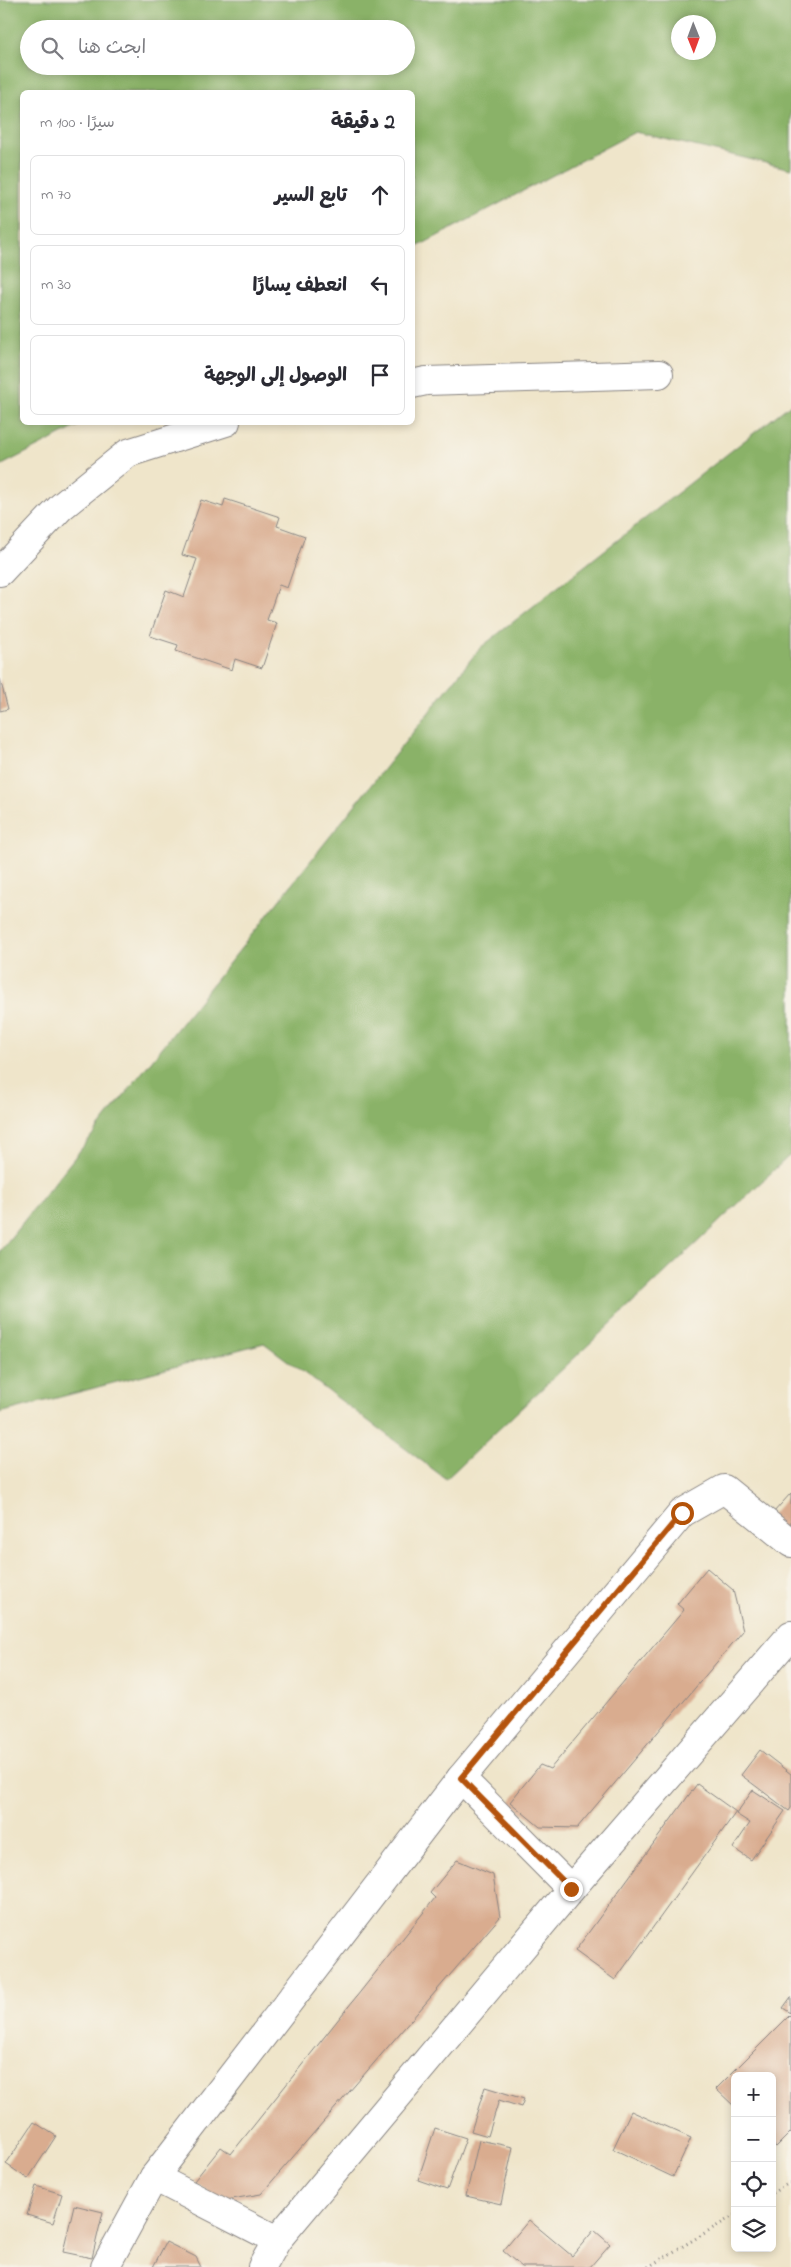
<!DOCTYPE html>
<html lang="ar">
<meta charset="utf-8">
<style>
body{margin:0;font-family:"Indie Flower","Playpen Sans Arabic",sans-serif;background:#f7f7f7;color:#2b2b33;direction:rtl}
.controls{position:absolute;right:15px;bottom:15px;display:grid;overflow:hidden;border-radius:8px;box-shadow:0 2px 8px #0003}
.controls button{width:45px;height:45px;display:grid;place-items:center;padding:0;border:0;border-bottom:1px solid #e1e1e2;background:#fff;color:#2b2b33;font:25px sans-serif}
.compass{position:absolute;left:671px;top:15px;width:45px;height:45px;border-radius:50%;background:#fff;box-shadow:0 2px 8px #0003;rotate:179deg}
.stop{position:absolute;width:15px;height:15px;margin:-11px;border:4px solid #b45309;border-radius:50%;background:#fff}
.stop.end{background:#b45309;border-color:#fff;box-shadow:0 1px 5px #0008}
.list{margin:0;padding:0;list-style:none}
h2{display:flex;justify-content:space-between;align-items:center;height:65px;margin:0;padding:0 20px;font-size:21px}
h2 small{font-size:16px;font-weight:400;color:#7c7c81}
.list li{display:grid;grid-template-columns:32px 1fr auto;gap:15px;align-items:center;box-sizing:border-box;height:80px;margin:0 10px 10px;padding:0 10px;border:1px solid #e1e1e2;border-radius:8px}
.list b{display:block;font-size:19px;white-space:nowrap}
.list em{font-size:16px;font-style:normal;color:#7c7c81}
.icon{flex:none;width:28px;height:28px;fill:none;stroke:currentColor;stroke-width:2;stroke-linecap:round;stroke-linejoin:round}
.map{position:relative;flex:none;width:791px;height:2267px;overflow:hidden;direction:ltr}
.search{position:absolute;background:#fff;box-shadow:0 2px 8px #0003;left:20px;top:20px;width:395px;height:55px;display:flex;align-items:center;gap:12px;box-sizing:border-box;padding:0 18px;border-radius:28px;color:#7c7c81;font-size:19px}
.panel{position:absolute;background:#fff;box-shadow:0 2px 8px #0003;left:20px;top:90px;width:395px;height:335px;border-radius:8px;direction:rtl}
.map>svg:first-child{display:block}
</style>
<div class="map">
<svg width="791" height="2267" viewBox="0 0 791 2267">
<rect width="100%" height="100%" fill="#f7f3e8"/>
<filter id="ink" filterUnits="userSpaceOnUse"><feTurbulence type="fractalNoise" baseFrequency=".02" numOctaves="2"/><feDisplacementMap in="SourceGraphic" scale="10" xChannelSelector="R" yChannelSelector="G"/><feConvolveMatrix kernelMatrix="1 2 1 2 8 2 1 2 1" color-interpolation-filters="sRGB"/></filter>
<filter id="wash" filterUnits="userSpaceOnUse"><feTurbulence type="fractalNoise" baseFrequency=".0096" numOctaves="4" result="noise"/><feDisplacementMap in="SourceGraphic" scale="20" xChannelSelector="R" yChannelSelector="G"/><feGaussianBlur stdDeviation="1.12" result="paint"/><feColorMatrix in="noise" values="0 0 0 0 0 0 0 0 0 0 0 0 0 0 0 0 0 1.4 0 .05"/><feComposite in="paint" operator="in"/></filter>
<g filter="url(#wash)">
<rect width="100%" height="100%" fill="#efe5ca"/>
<g fill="#8ab268" stroke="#566a52" fill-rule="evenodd">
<path d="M0,0H791V169L635,132L413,249L412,92H22V422L84,423L0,466ZM678,22H708V52H678ZM29,29H406V66H29Z"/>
<polygon points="791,404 791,1154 446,1479 264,1343 0,1413 0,1251 480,648"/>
</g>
<g id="blocks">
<g fill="#d9ac8f">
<polygon points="225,499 280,517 277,526 305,536 287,588 279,585 267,620 277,623 262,668 235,659 232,670 176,651 178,645 150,636 166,590 184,597 197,559 182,555 201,500 223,507"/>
<polygon points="0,679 8,709 0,711"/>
<polygon points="791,1493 791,1547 764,1523"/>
<polygon points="707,1568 733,1590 743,1631 577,1828 540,1827 510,1802 540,1765 550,1769 684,1610 677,1604"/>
<polygon points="760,1750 791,1774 791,1808 789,1811 741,1775"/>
<polygon points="697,1784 736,1812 615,1980 575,1951"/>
<polygon points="753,1790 785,1811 751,1860 733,1848 750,1823 736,1814"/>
<polygon points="457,1860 493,1875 500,1917 261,2194 220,2201 194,2181 221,2147 231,2154 435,1898 430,1893"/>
<polygon points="791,1997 791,2013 783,2008"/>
<polygon points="791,2014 791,2132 776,2147 772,2143 772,2076 735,2076 735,2107 716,2089"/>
<polygon points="485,2087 524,2099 521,2107 499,2100 488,2136 471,2131"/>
<polygon points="631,2111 691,2138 673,2177 613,2149"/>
<polygon points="34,2122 56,2136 28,2179 6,2164"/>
<polygon points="435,2128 466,2138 447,2190 418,2180"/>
<polygon points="479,2140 513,2147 501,2204 466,2196"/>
<polygon points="36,2186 62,2194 53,2223 27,2215"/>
<polygon points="74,2205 103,2212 92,2258 63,2252"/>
<polygon points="529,2220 572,2256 594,2230 610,2244 590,2267 522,2267 503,2251"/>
<polygon points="166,2242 196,2257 201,2267 153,2267"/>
</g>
</g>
</g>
<g filter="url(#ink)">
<use href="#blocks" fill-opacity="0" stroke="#888482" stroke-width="1"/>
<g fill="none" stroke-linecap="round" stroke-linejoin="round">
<defs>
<g id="minor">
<polyline points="412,384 426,381 659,374"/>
<polyline points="0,572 61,507 128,453 226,422"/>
<polyline points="461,1778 571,1889"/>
<polyline points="154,2177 277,2240"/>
<polyline points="105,2267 154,2177 461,1778 682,1513 724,1489 791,1543"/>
<polyline points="262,2267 277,2240 571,1889 791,1635"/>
</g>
</defs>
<use href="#minor" stroke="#888482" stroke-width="30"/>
<g stroke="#888482" stroke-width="3" stroke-dasharray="1 4" stroke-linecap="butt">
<polyline points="772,2193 791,2182"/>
<polyline points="648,2267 735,2215"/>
</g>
<use href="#minor" stroke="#fff" stroke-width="28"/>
</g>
</g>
<g fill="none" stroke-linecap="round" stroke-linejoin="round" filter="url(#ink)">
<polyline stroke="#b45309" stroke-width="6" points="571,1889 461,1778 682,1513"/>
</g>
</svg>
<div class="controls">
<button>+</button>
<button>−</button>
<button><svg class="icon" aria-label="locate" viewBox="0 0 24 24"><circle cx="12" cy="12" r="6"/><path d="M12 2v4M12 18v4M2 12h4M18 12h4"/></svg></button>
<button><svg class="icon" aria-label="layers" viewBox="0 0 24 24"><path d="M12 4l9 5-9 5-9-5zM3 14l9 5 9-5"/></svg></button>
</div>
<svg class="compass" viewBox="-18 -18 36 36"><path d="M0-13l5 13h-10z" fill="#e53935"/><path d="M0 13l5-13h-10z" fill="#7c7c81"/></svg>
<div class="stop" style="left:682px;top:1513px"></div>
<div class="stop end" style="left:571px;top:1889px"></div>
<div class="search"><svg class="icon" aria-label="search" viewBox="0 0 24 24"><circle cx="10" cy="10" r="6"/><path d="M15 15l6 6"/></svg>ابحث هنا</div>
<section class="panel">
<h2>2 دقيقة<small>سيرًا · 100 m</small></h2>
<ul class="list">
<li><svg class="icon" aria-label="ahead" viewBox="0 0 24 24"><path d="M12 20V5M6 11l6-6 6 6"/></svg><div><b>تابع السير</b></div><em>70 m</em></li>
<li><svg class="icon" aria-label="left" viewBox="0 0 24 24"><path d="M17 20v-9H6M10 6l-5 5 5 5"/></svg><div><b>انعطف يسارًا</b></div><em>30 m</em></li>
<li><svg class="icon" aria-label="arrive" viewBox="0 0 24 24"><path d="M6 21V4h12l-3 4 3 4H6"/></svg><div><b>الوصول إلى الوجهة</b></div></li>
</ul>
</section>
</div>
